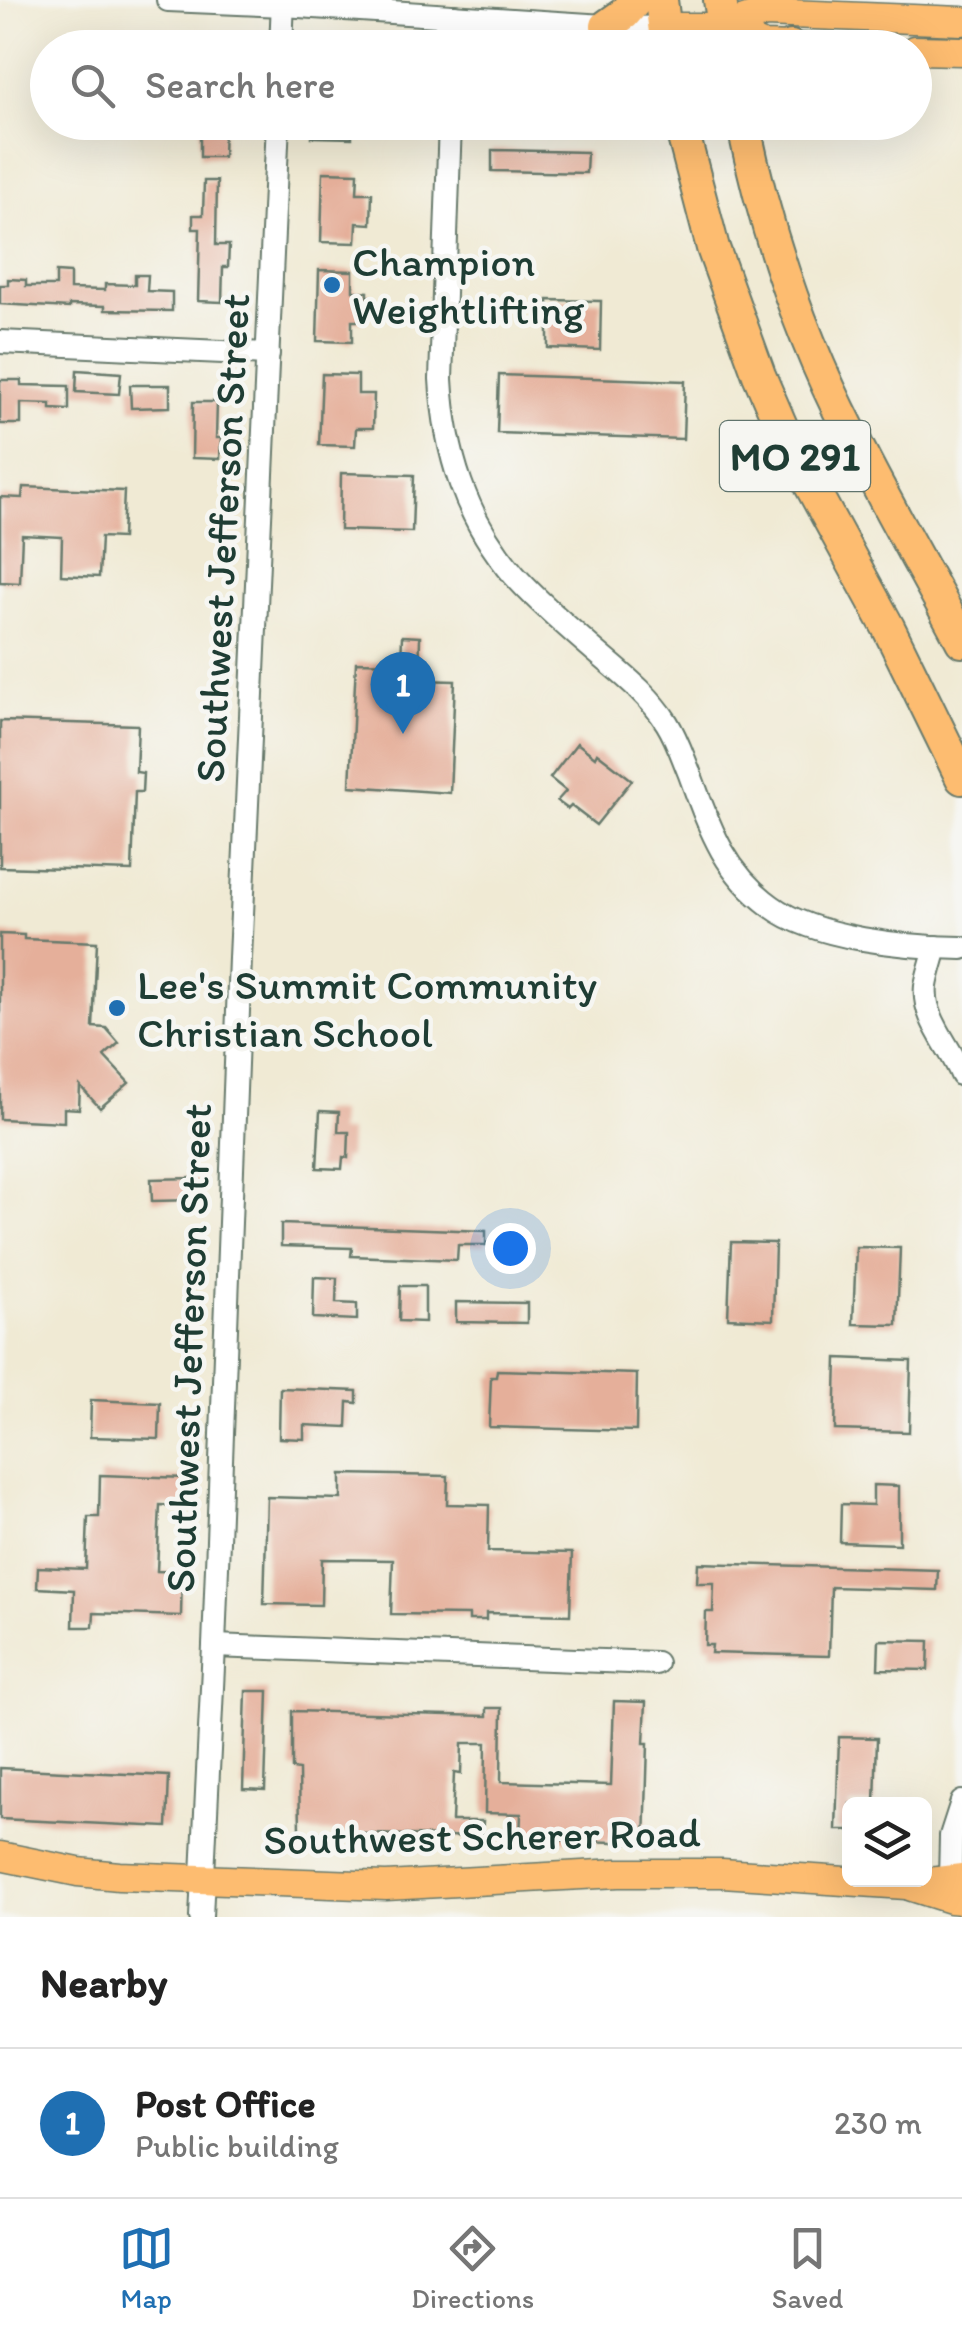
<!DOCTYPE html>
<style>
body{margin:0;font-family:Itim,sans-serif;background:#f6f6f6;color:#222}
.controls{position:absolute;right:30px;bottom:30px;display:grid;overflow:hidden;border-radius:15px;box-shadow:0 10px 40px #0002}
.controls button{width:90px;height:90px;display:grid;place-items:center;padding:0;border:0;border-bottom:2px solid #e0e0e0;background:#fff;color:#222;font:50px sans-serif}
.you{position:absolute;left:510px;top:1248px;width:35px;height:35px;margin:-25px;border:8px solid #fff;border-radius:50%;background:#1a73e8;box-shadow:0 0 0 15px #1a73e833}
.badge{display:grid;place-items:center;width:65px;height:65px;border-radius:50%;background:#1f6fb2;color:#fff;font-size:32px;font-weight:700}
.pin{position:absolute;translate:-50% -82px;filter:drop-shadow(0 2px 5px #0008)}
.pin::after{content:'';position:absolute;top:52px;width:35px;height:30px;background:inherit;clip-path:polygon(0 0,100% 0,50% 100%)}
.list{margin:0;padding:0;list-style:none}
h2{display:flex;justify-content:space-between;align-items:center;height:130px;margin:0;padding:0 40px;font-size:42px}
h2 small{font-size:32px;font-weight:400;color:#767676}
.list li{display:grid;grid-template-columns:65px 1fr auto;gap:30px;align-items:center;box-sizing:border-box;height:150px;padding:0 40px;border-top:2px solid #e0e0e0}
.list b{display:block;font-size:38px;white-space:nowrap}
.list p{margin:0;font-size:32px;white-space:nowrap;color:#767676}
.list em{font-size:32px;font-style:normal;color:#767676}
.icon{flex:none;width:55px;height:55px;fill:none;stroke:currentColor;stroke-width:2;stroke-linecap:round;stroke-linejoin:round}
.map{position:relative;flex:none;width:962px;height:1917px;overflow:hidden}
.search{position:absolute;background:#fff;box-shadow:0 10px 40px #0002;left:30px;right:30px;top:30px;height:110px;display:flex;align-items:center;gap:25px;box-sizing:border-box;padding:0 35px;border-radius:55px;color:#767676;font-size:38px}
.sheet{height:280px;background:#fff}
nav{display:flex;justify-content:space-around;align-items:center;box-sizing:border-box;height:140px;border-top:2px solid #e0e0e0;background:#fff;font-size:28px;color:#767676}
nav a{display:grid;justify-items:center;gap:5px}
nav .on{color:#1f6fb2}
.map>svg:first-child{display:block}
</style>
<div class="map">
<svg width="962" height="1917" viewBox="0 0 962 1917">
<rect width="100%" height="100%" fill="#f6f6f2"/>
<filter id="ink" filterUnits="userSpaceOnUse"><feTurbulence type="fractalNoise" baseFrequency=".01" numOctaves="2"/><feDisplacementMap in="SourceGraphic" scale="20" xChannelSelector="R" yChannelSelector="G"/><feConvolveMatrix kernelMatrix="1 2 1 2 8 2 1 2 1" color-interpolation-filters="sRGB"/></filter>
<filter id="wash" filterUnits="userSpaceOnUse"><feTurbulence type="fractalNoise" baseFrequency=".0048" numOctaves="4" result="noise"/><feDisplacementMap in="SourceGraphic" scale="40" xChannelSelector="R" yChannelSelector="G"/><feGaussianBlur stdDeviation="2.25" result="paint"/><feColorMatrix in="noise" values="0 0 0 0 0 0 0 0 0 0 0 0 0 0 0 0 0 1.4 0 .05"/><feComposite in="paint" operator="in"/></filter>
<g filter="url(#wash)">
<rect width="100%" height="100%" fill="#f0ead4"/>
<g id="blocks">
<g fill="#e5af9a">
<polygon points="207,122 224,122 223,157 200,157 200,126 207,126"/>
<polygon points="313,122 352,122 352,138 312,137"/>
<polygon points="492,150 587,152 586,173 492,171"/>
<polygon points="323,172 358,173 357,193 372,193 371,224 357,223 356,243 321,242"/>
<polygon points="204,181 217,181 216,245 229,245 228,267 223,267 222,302 198,301 200,229 193,229 193,215 203,215"/>
<polygon points="319,270 353,271 353,291 368,292 367,321 352,321 352,342 317,341"/>
<polygon points="56,272 70,273 70,289 105,290 105,284 135,285 135,275 148,275 147,291 172,292 172,311 105,310 105,306 69,305 69,308 0,304 0,285 8,285 8,279 26,280 26,286 56,286"/>
<polygon points="548,300 601,301 600,350 548,348"/>
<polygon points="77,370 121,373 119,394 76,392"/>
<polygon points="322,374 358,375 358,394 374,394 373,428 356,428 355,446 319,445"/>
<polygon points="499,375 685,381 683,439 497,433"/>
<polygon points="0,380 21,380 21,385 69,386 69,410 51,409 51,404 21,403 21,424 0,424"/>
<polygon points="130,385 170,385 170,407 131,408"/>
<polygon points="193,402 217,402 216,438 221,438 220,459 192,458"/>
<polygon points="341,473 414,475 412,532 340,530"/>
<polygon points="23,487 124,491 122,538 101,537 99,577 61,575 62,537 22,535 20,583 0,582 0,497 22,498"/>
<polygon points="402,636 420,637 419,680 455,681 450,793 350,786 356,662 401,663"/>
<polygon points="0,721 138,725 136,772 143,773 142,792 135,792 132,871 0,867"/>
<polygon points="577,743 595,757 597,753 632,780 596,825 571,806 568,809 557,801 566,791 550,778"/>
<polygon points="0,934 24,935 24,939 97,942 93,1027 106,1028 119,1043 104,1056 129,1083 100,1108 80,1086 79,1109 64,1108 64,1122 0,1119"/>
<polygon points="320,1111 339,1112 338,1132 349,1132 348,1158 343,1157 342,1169 317,1168"/>
<polygon points="196,1178 196,1200 152,1201 151,1179"/>
<polygon points="281,1224 486,1231 486,1245 458,1245 457,1260 351,1256 352,1248 281,1246"/>
<polygon points="731,1242 775,1243 773,1320 728,1318"/>
<polygon points="856,1247 900,1248 897,1325 853,1324"/>
<polygon points="314,1277 337,1278 336,1303 357,1304 357,1320 313,1318"/>
<polygon points="400,1286 425,1286 425,1322 399,1321"/>
<polygon points="456,1302 527,1303 527,1323 456,1322"/>
<polygon points="837,1358 911,1361 909,1432 835,1430"/>
<polygon points="497,1370 637,1374 636,1431 489,1427 491,1377 496,1377"/>
<polygon points="280,1388 357,1391 357,1403 348,1402 347,1427 304,1425 304,1439 279,1438"/>
<polygon points="91,1400 160,1403 159,1439 90,1437"/>
<polygon points="341,1474 448,1476 447,1504 489,1505 488,1551 572,1553 570,1615 486,1613 486,1620 469,1620 469,1615 391,1614 393,1560 322,1559 321,1605 264,1604 267,1497 341,1499"/>
<polygon points="100,1475 186,1478 185,1506 160,1505 157,1571 182,1572 181,1616 94,1613 93,1627 73,1627 74,1590 37,1588 38,1567 86,1569 88,1517 99,1517"/>
<polygon points="873,1485 899,1486 899,1544 840,1542 841,1504 873,1505"/>
<polygon points="698,1563 938,1570 937,1590 831,1587 829,1656 711,1653 712,1645 705,1645 706,1612 713,1612 714,1583 697,1583"/>
<polygon points="879,1640 929,1641 928,1670 878,1669"/>
<polygon points="246,1691 268,1691 265,1790 243,1789"/>
<polygon points="614,1701 646,1702 644,1743 648,1743 645,1843 520,1839 521,1814 485,1813 486,1743 462,1743 461,1774 454,1773 452,1821 483,1821 482,1837 300,1832 299,1770 292,1769 292,1711 487,1716 487,1708 502,1708 501,1782 611,1785"/>
<polygon points="839,1737 877,1738 875,1804 850,1804 850,1830 836,1830"/>
<polygon points="0,1768 169,1776 167,1827 0,1819"/>
</g>
</g>
</g>
<g filter="url(#ink)">
<use href="#blocks" fill-opacity="0" stroke="#687a6c" stroke-width="2.5"/>
<g fill="none" stroke-linecap="round" stroke-linejoin="round">
<defs>
<g id="minor">
<polyline points="168,0 283,5 635,28 664,27"/>
<polyline points="281,48 283,0"/>
<polyline points="453,48 454,16"/>
<path d="M450,122L441,379C445,452 465,518 514,575C536,600 561,621 586,643C614,668 647,691 667,723C677,739 682,755 689,772C709,826 723,871 771,906C815,939 907,947 962,948"/>
<polyline points="0,342 268,354"/>
<path d="M936,947C933,960 928,973 926,986C922,1018 951,1047 962,1075"/>
<polyline points="214,1646 656,1663"/>
<polyline points="950,1879 951,1836 962,1802"/>
<polyline points="201,1917 214,1646 240,958 278,122"/>
</g>
<g id="major">
<polyline points="664,27 723,27 765,13 962,21"/>
<polyline points="723,27 764,46 825,48"/>
<polyline points="914,50 962,51"/>
<polyline points="0,1856 78,1872 119,1876 386,1886 618,1873 722,1873 906,1885 962,1878"/>
<polyline points="912,1887 950,1899 962,1900"/>
</g>
<g id="highway">
<polyline points="661,0 667,48"/>
<polyline points="720,0 727,48"/>
<polyline points="607,26 624,14 636,0"/>
<polyline points="790,48 791,47"/>
<polyline points="680,122 713,248 759,375 790,447 888,627 962,778"/>
<path d="M743,122C765,229 800,335 850,432C885,503 925,571 962,641"/>
</g>
</defs>
<use href="#minor" stroke="#687a6c" stroke-width="26"/>
<use href="#major" stroke="#687a6c" stroke-width="31"/>
<use href="#highway" stroke="#687a6c" stroke-width="36"/>
<use href="#minor" stroke="#fff" stroke-width="22"/>
<use href="#major" stroke="#fdbc70" stroke-width="28"/>
<use href="#highway" stroke="#fdbc70" stroke-width="32"/>
</g>
</g>
<g fill="#1f6fb2" stroke="#f6f6f2" stroke-width="4">
<circle cx="332" cy="285" r="10"/>
<circle cx="117" cy="1008" r="10"/>
</g>
<g text-anchor="middle" dominant-baseline="central" stroke-width="9" stroke-linejoin="round" paint-order="stroke">
<rect fill="#f6f6f2" stroke="#60746d" stroke-width="2.5" x="720" y="421" width="150" height="70" rx="8"/>
<g font-size="40" font-weight="bold" fill="#1f3d34">
<text x="795" y="456">MO 291</text>
</g>
<g font-size="42" fill="#1f3d34" stroke="#f6f6f2" text-anchor="start">
<text x="352" y="261">Champion<tspan x="352" dy="48">Weightlifting</tspan></text>
<text x="137" y="984">Lee's Summit Community<tspan x="137" dy="48">Christian School</tspan></text>
</g>
<g font-size="42" fill="#1f3d34" stroke="#f6f6f2">
<text transform="translate(222 538) rotate(-87)">Southwest Jefferson Street</text>
<text transform="translate(188 1348) rotate(-88)">Southwest Jefferson Street</text>
<text transform="translate(482 1836) rotate(-1)">Southwest Scherer Road</text>
</g>
</g>
</svg>
<div class="controls">
<button><svg class="icon" aria-label="layers" viewBox="0 0 24 24"><path d="M12 4l9 5-9 5-9-5zM3 14l9 5 9-5"/></svg></button>
</div>
<div class="you"></div>
<div class="pin badge" style="left:403px;top:734px">1</div>
<div class="search"><svg class="icon" aria-label="search" viewBox="0 0 24 24"><circle cx="10" cy="10" r="6"/><path d="M15 15l6 6"/></svg>Search here</div>
</div>
<section class="sheet">
<h2>Nearby<small></small></h2>
<ul class="list">
<li><span class="badge">1</span><div><b>Post Office</b><p>Public building</p></div><em>230 m</em></li>
</ul>
</section>
<nav>
<a class="on"><svg class="icon" aria-label="map" viewBox="0 0 24 24"><path d="M3 6l6-2 6 2 6-2v14l-6 2-6-2-6 2zM9 4v14M15 6v14"/></svg>Map</a>
<a><svg class="icon" aria-label="directions" viewBox="0 0 24 24"><path d="M12 3l9 9-9 9-9-9zM9 14v-3h6M13 9l2 2-2 2"/></svg>Directions</a>
<a><svg class="icon" aria-label="saved" viewBox="0 0 24 24"><path d="M7 4h10v16l-5-4-5 4z"/></svg>Saved</a>
</nav>
